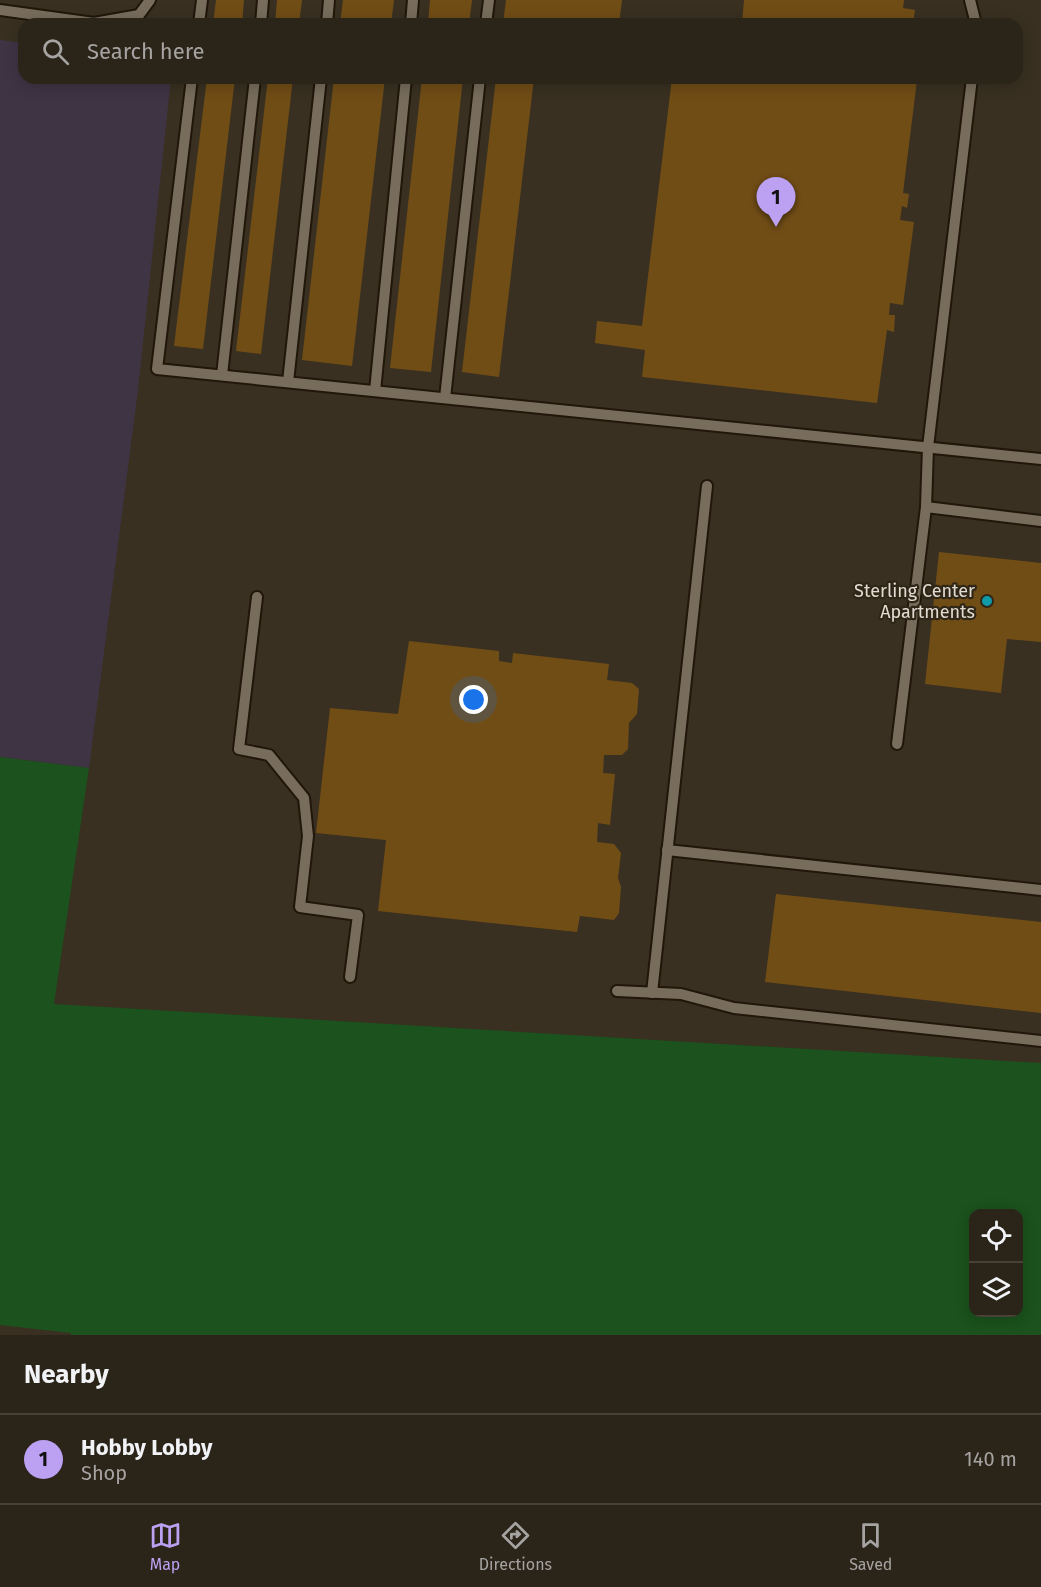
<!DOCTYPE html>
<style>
body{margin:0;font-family:"Fira Sans",sans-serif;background:#373026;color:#f1f3f6}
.controls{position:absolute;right:18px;bottom:18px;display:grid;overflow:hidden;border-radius:12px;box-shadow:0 3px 15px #0003}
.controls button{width:54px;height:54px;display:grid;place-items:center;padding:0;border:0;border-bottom:2px solid #474138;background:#2b2419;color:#f1f3f6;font:30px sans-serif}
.you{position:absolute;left:474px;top:700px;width:21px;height:21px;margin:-15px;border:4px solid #fff;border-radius:50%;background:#1a73e8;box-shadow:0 0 0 9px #1a73e833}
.badge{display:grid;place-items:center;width:39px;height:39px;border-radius:50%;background:#bca0f2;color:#111;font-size:20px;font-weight:700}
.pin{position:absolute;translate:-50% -50px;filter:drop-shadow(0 2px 3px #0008)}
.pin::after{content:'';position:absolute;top:32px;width:21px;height:18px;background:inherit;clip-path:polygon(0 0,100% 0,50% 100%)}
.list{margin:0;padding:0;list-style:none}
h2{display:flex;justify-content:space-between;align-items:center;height:78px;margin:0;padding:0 24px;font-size:26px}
h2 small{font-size:20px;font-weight:400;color:#a6a4a2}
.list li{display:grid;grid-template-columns:39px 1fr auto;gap:18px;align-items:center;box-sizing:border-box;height:90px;padding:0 24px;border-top:2px solid #474138}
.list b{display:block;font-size:22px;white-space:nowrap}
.list p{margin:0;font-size:20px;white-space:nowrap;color:#a6a4a2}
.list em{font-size:20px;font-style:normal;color:#a6a4a2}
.icon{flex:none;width:33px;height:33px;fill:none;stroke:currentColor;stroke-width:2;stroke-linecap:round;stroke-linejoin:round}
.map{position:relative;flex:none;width:1041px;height:1335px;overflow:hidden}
.search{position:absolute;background:#2b2419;box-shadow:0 3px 15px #0003;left:18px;right:18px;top:18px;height:66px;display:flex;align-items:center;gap:15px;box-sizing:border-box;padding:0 21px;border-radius:18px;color:#a6a4a2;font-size:22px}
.sheet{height:168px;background:#2b2419}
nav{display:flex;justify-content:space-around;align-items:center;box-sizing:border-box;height:84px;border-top:2px solid #474138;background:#2b2419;font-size:16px;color:#a6a4a2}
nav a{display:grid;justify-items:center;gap:3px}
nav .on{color:#bca0f2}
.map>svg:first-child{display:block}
</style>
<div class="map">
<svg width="1041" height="1335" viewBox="0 0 1041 1335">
<rect width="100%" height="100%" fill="#393021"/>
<polygon fill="#3f3444" points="0,40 24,43 24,78 171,78 138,390 89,768 0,757"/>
<path fill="#1b521d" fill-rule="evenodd" d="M0,757L89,768L54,1004L1041,1063V1335H71V1333L0,1325ZM974,1214H1018V1312H974Z"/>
<g fill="#714d16">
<polygon points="216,0 244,0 242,24 213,24"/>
<polygon points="277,0 302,0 299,24 275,24"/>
<polygon points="343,0 394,0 391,24 340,24"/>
<polygon points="430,0 472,0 469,24 428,24"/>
<polygon points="506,0 622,0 619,24 503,24"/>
<polygon points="744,0 904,0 903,8 915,10 913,24 742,24"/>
<polygon points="207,78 235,78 203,349 174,346"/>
<polygon points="268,78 293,78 261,354 236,351"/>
<polygon points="334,78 385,78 352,366 302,360"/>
<polygon points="422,78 463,78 431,372 390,368"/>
<polygon points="496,78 534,78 499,377 462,372"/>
<polygon points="672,78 917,80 903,193 909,194 907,208 902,206 900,220 914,222 903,305 890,303 889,315 895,315 894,332 887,330 877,403 642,377 645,350 595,343 597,321 642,326"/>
<polygon points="939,552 1041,563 1041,642 1007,639 1001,693 925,684"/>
<polygon points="409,641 499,651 499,661 512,663 513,653 609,664 607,680 632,683 639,689 637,714 629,723 628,749 622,755 604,755 603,773 615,774 610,825 598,823 597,842 614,844 621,853 618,878 621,887 619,913 614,920 580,916 577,932 378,911 386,840 316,833 330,708 398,714"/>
<polygon points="776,894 1041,922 1041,1013 765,982"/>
</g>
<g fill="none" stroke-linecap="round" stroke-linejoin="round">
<defs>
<g id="service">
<polyline points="970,0 976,24"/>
<polyline points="0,10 94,23 139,15 150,0"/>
<polyline points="199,24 202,0"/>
<polyline points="261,24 263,0"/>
<polyline points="327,24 329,0"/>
<polyline points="411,24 413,0"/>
<polyline points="486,24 489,0"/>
<polyline points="192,78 157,369 1041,459"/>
<polyline points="222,375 255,78"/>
<polyline points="288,382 321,78"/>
<polyline points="375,391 406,78"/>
<polyline points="445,398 480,78"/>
<polyline points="926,507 1041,521"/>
<polyline points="257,597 239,749 269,755 304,798 308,836 300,907 358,915 350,977"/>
<polyline points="897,744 926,507 928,447 972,78"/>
<polyline points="667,850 1041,890"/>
<polyline points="617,991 681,994 734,1008 1041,1041"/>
<polyline points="652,993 707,486"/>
</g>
</defs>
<use href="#service" stroke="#20170a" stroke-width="14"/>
<use href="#service" stroke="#786d5d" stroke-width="10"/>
</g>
<circle fill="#0f9aa8" stroke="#2f2617" stroke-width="2" cx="987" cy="601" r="6"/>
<g text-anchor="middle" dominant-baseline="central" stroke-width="4.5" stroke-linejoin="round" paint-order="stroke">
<g font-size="18" fill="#e1dbd2" stroke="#2f2617" text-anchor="end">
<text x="975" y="591">Sterling Center<tspan x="975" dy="21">Apartments</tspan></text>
</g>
</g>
</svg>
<div class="controls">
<button><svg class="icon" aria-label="locate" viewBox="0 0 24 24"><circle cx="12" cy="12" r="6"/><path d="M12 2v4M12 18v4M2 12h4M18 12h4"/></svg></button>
<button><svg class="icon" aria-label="layers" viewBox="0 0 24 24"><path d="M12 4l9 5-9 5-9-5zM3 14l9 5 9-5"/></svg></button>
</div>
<div class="you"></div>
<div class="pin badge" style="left:776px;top:227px">1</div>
<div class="search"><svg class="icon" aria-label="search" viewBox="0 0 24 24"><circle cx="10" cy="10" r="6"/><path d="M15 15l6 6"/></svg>Search here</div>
</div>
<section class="sheet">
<h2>Nearby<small></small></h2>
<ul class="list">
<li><span class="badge">1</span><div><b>Hobby Lobby</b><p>Shop</p></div><em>140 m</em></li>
</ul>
</section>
<nav>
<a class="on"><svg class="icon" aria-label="map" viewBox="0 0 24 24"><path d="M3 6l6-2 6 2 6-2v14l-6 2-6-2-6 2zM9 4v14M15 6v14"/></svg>Map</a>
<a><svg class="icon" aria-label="directions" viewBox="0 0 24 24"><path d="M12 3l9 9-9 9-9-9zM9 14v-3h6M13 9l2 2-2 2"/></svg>Directions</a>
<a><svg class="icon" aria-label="saved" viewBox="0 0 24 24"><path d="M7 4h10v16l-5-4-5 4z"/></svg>Saved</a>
</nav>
